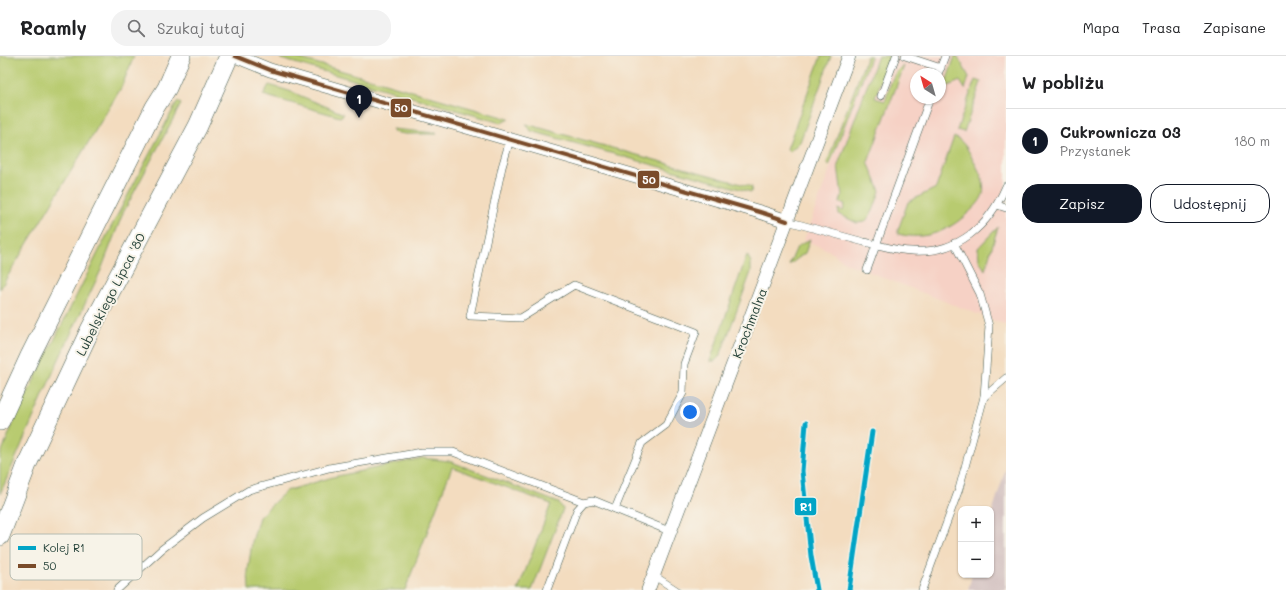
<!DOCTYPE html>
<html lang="pl">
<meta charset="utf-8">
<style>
body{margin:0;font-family:Mali,sans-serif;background:#f2f2f2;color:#202124}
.controls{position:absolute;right:12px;bottom:12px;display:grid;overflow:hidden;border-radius:8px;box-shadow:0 1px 3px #0004}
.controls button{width:36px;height:36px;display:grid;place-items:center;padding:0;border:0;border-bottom:1px solid #e0e0e0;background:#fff;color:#202124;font:20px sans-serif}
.compass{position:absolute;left:910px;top:12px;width:36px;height:36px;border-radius:50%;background:#fff;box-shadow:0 1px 3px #0004;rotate:323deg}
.you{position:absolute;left:690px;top:356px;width:14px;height:14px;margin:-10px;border:3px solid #fff;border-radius:50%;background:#1a73e8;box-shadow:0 0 0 6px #1a73e833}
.badge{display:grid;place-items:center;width:26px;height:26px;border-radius:50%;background:#111827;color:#fff;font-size:13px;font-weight:700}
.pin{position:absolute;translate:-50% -33px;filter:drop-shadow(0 1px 2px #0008)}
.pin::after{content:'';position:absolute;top:21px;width:14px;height:12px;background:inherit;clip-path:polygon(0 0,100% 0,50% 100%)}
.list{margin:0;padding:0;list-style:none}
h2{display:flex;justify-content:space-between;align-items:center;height:52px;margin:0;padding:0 16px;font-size:17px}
h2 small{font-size:13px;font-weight:400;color:#757577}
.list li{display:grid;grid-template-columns:26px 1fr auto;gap:12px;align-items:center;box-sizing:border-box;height:64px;padding:0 16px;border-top:1px solid #e0e0e0}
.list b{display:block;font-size:15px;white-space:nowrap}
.list p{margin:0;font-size:13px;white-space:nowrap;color:#757577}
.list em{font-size:13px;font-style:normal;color:#757577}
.actions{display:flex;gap:8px;padding:12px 16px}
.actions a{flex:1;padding:9px 0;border:1px solid #111827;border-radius:16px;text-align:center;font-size:14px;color:#111827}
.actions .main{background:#111827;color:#fff}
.icon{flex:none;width:22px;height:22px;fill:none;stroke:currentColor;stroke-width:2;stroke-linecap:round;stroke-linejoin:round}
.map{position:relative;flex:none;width:1006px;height:534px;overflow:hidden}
header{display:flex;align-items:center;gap:24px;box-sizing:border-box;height:56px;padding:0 20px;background:#fff;border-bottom:1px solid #e0e0e0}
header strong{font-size:19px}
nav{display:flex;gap:22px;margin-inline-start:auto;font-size:14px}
.search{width:280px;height:36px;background:#f2f2f2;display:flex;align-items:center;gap:10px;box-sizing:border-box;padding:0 14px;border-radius:16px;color:#757577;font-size:15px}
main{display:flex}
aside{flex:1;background:#fff}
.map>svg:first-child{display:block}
</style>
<header>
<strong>Roamly</strong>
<div class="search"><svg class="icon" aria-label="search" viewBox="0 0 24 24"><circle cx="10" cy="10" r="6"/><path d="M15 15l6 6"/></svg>Szukaj tutaj</div>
<nav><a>Mapa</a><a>Trasa</a><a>Zapisane</a></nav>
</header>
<main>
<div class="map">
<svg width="1006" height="534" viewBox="0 0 1006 534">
<rect width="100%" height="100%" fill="#f7f3e8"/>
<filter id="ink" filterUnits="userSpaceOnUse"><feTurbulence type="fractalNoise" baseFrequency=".025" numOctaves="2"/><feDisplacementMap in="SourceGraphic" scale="8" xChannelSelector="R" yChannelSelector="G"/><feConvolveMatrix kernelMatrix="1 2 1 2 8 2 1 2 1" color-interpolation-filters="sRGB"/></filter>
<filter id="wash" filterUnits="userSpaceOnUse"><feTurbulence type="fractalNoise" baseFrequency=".012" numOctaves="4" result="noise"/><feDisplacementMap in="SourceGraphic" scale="16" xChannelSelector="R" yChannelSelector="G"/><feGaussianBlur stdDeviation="0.9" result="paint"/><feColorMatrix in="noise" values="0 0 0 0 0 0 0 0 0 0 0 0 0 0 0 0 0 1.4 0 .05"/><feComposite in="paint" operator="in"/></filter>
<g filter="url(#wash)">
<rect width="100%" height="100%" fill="#f3dcbf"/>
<path fill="#f6d1c5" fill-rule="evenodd" d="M871,0H1006V269L846,207L828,194L804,184ZM916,18H940V42H916Z"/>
<polygon fill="#d1bfbf" points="1006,412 1006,534 968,534 972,519 991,519 991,460"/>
<g fill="#b8cb6f" stroke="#6c8452">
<polygon points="0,0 134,0 121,32 0,233"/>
<polygon points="282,0 291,0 509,63 501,67 281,3"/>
<polygon points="821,0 831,0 800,86 789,96 787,93"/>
<polygon points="867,0 871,0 829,110 827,107"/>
<path d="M878,0H890L875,42L885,45C889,34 892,14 904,10L868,106L880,135L873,155L865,166L857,167L839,158L838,153L843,155L845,148L840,146L842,140L838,109Z"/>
<polygon points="955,0 958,1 969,21 965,33 960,25 944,32"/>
<polygon points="975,24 981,26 964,76 957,74"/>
<polygon points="269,29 289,35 344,58 340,61 263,39"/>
<polygon points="177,46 181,48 123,157 101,214 58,305 0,438 0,400 17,358 109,175"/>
<polygon points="526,68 752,131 751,136 531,75"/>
<polygon points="392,73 436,77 437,78 405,78 394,76"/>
<path d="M954,81C965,86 967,93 973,103C978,114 986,125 983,138C981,145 974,152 968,157C949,175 925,185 898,178V174L908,146L936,132Z"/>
<polygon points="998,171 985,214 979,204 978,192"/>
<polygon points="810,183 805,197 789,209 797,191"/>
<polygon points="747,199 751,206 751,216 720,300 715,305 710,305"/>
<polygon points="423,402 449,405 559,447 563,453 532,534 518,534 551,448 452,411 405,534 249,534 248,515 252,486 259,461 286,435 333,421"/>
</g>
</g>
<g filter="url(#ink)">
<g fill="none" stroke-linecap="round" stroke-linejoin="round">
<defs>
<g id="service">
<polyline points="905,0 941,12"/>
<polyline points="938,18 945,0"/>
<polyline points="881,40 896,0"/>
<polyline points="510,84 502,111 470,260 521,262 574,229 696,276 684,308 683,337 666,369 642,387 615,453"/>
<polyline points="997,149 1006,152"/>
<path d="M787,165C813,172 838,179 864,186C880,189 896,195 912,195C958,198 989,170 1006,130"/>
<polyline points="867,214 930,42"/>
<polyline points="984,341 1006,322"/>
<polyline points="653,519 676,534"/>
<polyline points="117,534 162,493 203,462 249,434 329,412 422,396 453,396 584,446"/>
<polyline points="547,534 577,454 584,446 593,444 669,475"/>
<polyline points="922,534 959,433 984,341 989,270 980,238 954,187"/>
</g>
<g id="minor">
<polyline points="235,0 270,14 760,156 787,165"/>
<polyline points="648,534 849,0"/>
</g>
<g id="secondary">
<polyline points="0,365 30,300 155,51 167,32 181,0"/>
<polyline points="0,480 28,406 90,274 198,70 229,0"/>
</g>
</defs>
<use href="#service" stroke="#3f5549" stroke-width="8"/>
<use href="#minor" stroke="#3f5549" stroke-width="14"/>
<use href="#secondary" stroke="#3f5549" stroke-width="20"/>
<use href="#service" stroke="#fff" stroke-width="7"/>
<use href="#minor" stroke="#fff" stroke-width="13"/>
<use href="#secondary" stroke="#fff" stroke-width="19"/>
<defs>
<polyline id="bus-1" points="235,0 270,14 760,156 787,165"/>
</defs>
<use href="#bus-1" stroke="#f7f3e8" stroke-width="7"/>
<use href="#bus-1" stroke="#7a4b2a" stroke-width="4"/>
<defs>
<g id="rail-1">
<polyline points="806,367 802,415 811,500 817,534"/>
<polyline points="849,534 872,376"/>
</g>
</defs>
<use href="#rail-1" stroke="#f7f3e8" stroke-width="8"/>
<use href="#rail-1" stroke="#02a4c6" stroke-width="5"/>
</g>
</g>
<g text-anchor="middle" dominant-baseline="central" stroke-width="4" stroke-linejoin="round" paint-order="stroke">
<g font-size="13" fill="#1f3d34" stroke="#f7f3e8">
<text transform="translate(110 238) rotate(-63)">Lubelskiego Lipca '80</text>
<text transform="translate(749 267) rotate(-69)">Krochmalna</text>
</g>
</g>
<rect x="10" y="478" width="132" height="46" rx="6" fill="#f7f3e8" stroke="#b6bcb2" stroke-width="1"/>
<rect x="18" y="490" width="18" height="4" fill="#02a4c6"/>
<rect x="18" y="508" width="18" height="4" fill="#7a4b2a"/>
<g font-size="11" fill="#1f3d34">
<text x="43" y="496">Kolej R1</text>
<text x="43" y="514">50</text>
</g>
<g stroke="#f7f3e8" stroke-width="1.5">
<rect x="390" y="42" width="22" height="20" rx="4" fill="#7a4b2a"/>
<rect x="637" y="114" width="23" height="19" rx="4" fill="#7a4b2a"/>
<rect x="794" y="441" width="23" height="19" rx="4" fill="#02a4c6"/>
</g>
<g font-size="11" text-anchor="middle" font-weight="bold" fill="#fff">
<text x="401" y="56">50</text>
<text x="649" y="128">50</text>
<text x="806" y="455">R1</text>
</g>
</svg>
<div class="controls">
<button>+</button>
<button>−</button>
</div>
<svg class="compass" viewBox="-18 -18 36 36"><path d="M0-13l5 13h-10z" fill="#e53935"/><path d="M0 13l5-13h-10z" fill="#757577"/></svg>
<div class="you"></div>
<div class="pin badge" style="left:359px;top:62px">1</div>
</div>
<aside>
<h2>W pobliżu<small></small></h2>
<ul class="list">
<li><span class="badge">1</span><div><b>Cukrownicza 03</b><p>Przystanek</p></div><em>180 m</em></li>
</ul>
<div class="actions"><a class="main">Zapisz</a><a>Udostępnij</a></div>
</aside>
</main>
